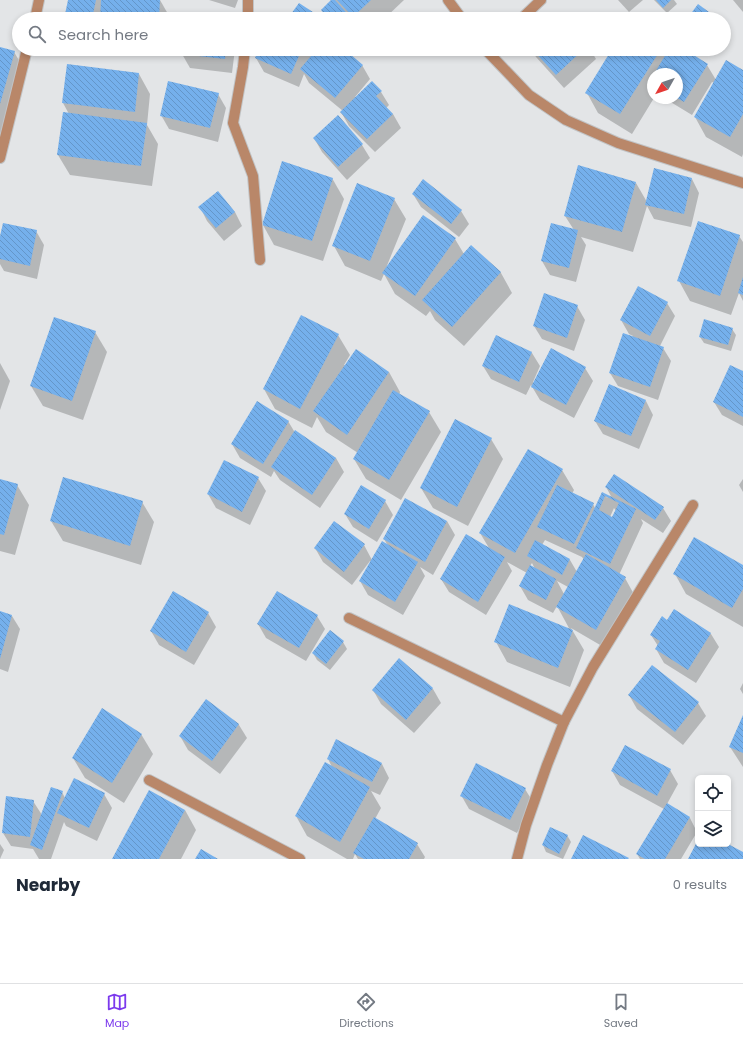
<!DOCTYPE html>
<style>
body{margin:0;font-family:Poppins,sans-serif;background:#f6f6f7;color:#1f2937}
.controls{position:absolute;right:12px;bottom:12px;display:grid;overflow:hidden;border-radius:6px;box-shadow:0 2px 6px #0003}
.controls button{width:36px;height:36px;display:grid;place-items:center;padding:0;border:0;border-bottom:1px solid #e0e1e3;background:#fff;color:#1f2937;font:20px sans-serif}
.compass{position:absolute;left:647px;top:68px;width:36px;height:36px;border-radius:50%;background:#fff;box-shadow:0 2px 6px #0003;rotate:230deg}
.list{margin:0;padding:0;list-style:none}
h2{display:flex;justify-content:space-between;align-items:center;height:52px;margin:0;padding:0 16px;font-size:17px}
h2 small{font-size:13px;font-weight:400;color:#747a83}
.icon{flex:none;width:22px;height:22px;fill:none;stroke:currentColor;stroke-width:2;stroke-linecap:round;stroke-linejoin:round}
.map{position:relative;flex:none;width:743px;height:859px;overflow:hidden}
.search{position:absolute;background:#fff;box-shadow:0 2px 6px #0003;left:12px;right:12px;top:12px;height:44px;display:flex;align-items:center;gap:10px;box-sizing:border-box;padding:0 14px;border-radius:22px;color:#747a83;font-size:15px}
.sheet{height:124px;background:#fff}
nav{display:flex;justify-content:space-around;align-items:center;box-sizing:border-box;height:56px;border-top:1px solid #e0e1e3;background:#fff;font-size:11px;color:#747a83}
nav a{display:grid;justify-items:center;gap:2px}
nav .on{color:#7c3aed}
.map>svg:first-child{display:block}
</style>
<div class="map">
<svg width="743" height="859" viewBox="0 0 743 859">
<defs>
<pattern id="building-back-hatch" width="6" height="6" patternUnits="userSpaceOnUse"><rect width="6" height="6" fill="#75b0ec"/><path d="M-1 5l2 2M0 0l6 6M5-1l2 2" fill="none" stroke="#6496c9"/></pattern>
</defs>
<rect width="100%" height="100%" fill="#e3e5e7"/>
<g fill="#0003" fill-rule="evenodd">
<polygon points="69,0 160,0 168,14 167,19 65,19"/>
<polygon points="209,0 238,0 235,8"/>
<polygon points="332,0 404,0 384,19 328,19 322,10"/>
<polygon points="618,0 643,0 629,12"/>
<polygon points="654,0 674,0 677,4 667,13"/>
<polygon points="733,0 743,0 743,12"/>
<polygon points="292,14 318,17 319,19 295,19"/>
<polygon points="559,14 563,19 554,19"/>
<polygon points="0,48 14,52 26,72 0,152"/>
<polygon points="69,49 97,49 95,55"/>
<polygon points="107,49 165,49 165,53"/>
<polygon points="182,49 235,49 232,73 190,68 182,54"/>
<polygon points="260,49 316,49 314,53 318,49 342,49 362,65 370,79 355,97 356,98 381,92 389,105 386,108 393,114 401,128 375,152 349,126 341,112 343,111 309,83 304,74 299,87 264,72 256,58"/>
<polygon points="531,49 590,49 596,59 564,88 536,57"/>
<polygon points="614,49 667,49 669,52 671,49 682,49 707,65 716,80 743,71 743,154 742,157 706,137 695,117 714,83 712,82 692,115 664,98 677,98 677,74 653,74 653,98 654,98 632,134 598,113 587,93"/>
<polygon points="139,74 150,94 147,125 158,144 152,186 70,175 58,155 69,114 63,103"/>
<polygon points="218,94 226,108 218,142 169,129 161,115"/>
<polygon points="337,117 362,145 370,158 347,180 322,152 314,138"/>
<polygon points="332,178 344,199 323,261 274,245 263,225"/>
<polygon points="692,179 699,193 691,227 654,219 647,206 633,252 581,237 586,245 576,282 550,275 542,261 574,230 565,216 636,183 647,202"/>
<polygon points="217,192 235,212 242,226 224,241 207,221 200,207"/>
<polygon points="413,194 461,211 469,224 459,237 421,207"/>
<polygon points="394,199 406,219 386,268 455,239 464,254 471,246 501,273 512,293 464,346 435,320 430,311 426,316 395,294 384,274 381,281 345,266 334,246"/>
<polygon points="36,231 44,245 37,279 4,271 0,264 0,241"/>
<polygon points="739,236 743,242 743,301 739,293 731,315 690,301 679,281"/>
<polygon points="667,303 675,316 660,346 663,348 671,361 658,400 618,386 610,373 633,336 629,334 621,320"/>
<polygon points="577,306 585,320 574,351 542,339 534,326"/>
<polygon points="732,329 736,335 731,351 704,343 700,337"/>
<polygon points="95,332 107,352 83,420 43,406 31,386"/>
<polygon points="338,335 350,355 344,365 389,372 400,392 399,395 429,412 441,432 401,500 366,479 354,459 358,453 326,432 317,417 312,428 275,409 264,389"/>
<polygon points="496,337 532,353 540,366 533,382 534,383 585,368 593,381 574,418 540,400 531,385 526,395 491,379 483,366"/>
<polygon points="0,363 10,381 0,410"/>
<polygon points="743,372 743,426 722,415 714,402"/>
<polygon points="646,401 653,415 639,449 603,434 595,421"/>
<polygon points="288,421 294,431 336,458 344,472 320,508 280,480 274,471 271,477 240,458 232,444"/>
<polygon points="491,439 503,459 468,526 433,508 421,488"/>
<path d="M562,470L574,490L572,494L593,504L595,508L606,495L607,498L608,496L612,498L606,487L663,508L671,521L663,533L641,519L643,523L619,575L625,578L636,598L607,649L571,628L584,650L570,687L507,662L496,642L570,630L557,606L553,613L528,600L520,586L527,573L507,562L512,571L486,615L449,592L441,579L489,548L480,533ZM614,508L616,511L612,518L610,517ZM545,540L582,557L584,560L577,572L570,560L542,545ZM532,563L535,569L530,566ZM557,581L568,587L564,594Z"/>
<polygon points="258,478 266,491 250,525 216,508 208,494"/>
<polygon points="743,479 743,492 739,485"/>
<polygon points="0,480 17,485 29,505 15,555 0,551"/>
<polygon points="385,501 393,515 377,542 353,527 345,514"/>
<polygon points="142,502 154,522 141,565 63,541 51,521"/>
<polygon points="447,521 455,535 433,575 420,567 425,576 403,615 368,595 360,581 371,562 370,561 352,585 323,562 315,548 364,545 372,560 388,546 384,539"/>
<polygon points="743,567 743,627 686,594 675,574"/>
<polygon points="674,610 711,634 719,647 696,683 664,663 656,649 658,646 651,635 668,621"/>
<polygon points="0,612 12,616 20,629 8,672 0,669"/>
<polygon points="208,613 216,627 194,665 159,645 151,631"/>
<polygon points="317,616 325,629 306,661 266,638 258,624"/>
<polygon points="330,632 343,642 347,649 330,670 317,660 313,653"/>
<polygon points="399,660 433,689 441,703 414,733 381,704 373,690"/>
<polygon points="743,683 743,694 740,689"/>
<polygon points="629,695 698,703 706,716 683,745 637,709"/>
<polygon points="206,701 239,725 247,738 220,774 188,750 180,736"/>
<polygon points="743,717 743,767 730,747"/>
<polygon points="141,734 153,754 124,803 85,778 73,758"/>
<polygon points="337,741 382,764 389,778 380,795 371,791 381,808 375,819 417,844 425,857 424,859 358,859 355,854 353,859 347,859 307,836 296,816 332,767 328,759"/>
<polygon points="670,770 678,784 667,804 690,818 697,832 681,859 640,859 637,854 664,809 620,785 612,771"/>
<polygon points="525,789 533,802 517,833 469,809 461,795"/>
<polygon points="62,792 65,798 104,794 112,808 97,841 66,826 64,822 51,859 39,859 33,849 11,846 3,833 33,801 42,815"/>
<polygon points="185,810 196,830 181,859 113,859"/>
<polygon points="551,828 567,835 571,842 563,859 546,852 543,845"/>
<polygon points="0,844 4,850 0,859"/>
</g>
<g fill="url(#building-back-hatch)" fill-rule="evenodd">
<polygon points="68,0 96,0 92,19 64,19"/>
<polygon points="101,0 160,0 159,19 100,19"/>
<polygon points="331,0 335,0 352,19 329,19 321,10"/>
<polygon points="337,0 371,0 353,17"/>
<polygon points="656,0 671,0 663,8"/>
<polygon points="299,3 319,16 316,19 298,19 291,14"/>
<polygon points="698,4 713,15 710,19 687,19"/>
<polygon points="185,14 225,18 225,19 184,19"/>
<polygon points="0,47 15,51 0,104"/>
<polygon points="181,49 226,49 225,59 181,54"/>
<polygon points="259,49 302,49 291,74 255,58"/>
<polygon points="317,49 344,49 363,65 335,98 300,69"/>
<polygon points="532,49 584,49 556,75"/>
<polygon points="612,49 661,49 620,114 585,93"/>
<polygon points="669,49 684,49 708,64 684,102 677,98 677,74 654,74"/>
<polygon points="726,60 743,70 743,114 730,137 694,117"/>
<polygon points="67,64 139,73 135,112 62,103"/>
<polygon points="168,81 219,93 210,128 160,116"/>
<polygon points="372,81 382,91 376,96 393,114 367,139 340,112"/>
<polygon points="63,112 147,123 141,166 57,155"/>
<polygon points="338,115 363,144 338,167 313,138"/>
<polygon points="282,161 333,178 312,241 262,225"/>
<polygon points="578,165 636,182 622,232 564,216"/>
<polygon points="654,168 692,178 684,214 645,205"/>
<polygon points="423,179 462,210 451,224 412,194"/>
<polygon points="357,183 395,198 370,261 332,246"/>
<polygon points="218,191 235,212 216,228 198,207"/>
<polygon points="423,215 456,238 415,296 382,273"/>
<polygon points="698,221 740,235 720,296 677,281"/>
<polygon points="3,223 37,230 30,266 0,259 0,236"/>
<polygon points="551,223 578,230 569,268 541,261"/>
<polygon points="471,245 501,272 452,327 422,300"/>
<polygon points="743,277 743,295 738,293"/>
<polygon points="638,286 668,302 650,336 620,320"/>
<polygon points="544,293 578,305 567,338 533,326"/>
<polygon points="301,315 339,334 300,409 263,389"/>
<polygon points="54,317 96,331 72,401 30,386"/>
<polygon points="704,319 733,328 728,345 699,337"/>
<polygon points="623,333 664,347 650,387 609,373"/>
<polygon points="496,335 532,352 519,382 482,366"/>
<polygon points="551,348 586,367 566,405 531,387"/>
<polygon points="356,349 389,372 347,435 313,411"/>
<polygon points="730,365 743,371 743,417 713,402"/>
<polygon points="609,384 646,400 631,436 594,421"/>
<polygon points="393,390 430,411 389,480 353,459"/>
<polygon points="257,401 289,421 263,464 231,444"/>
<polygon points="455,419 492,438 457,507 420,488"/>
<polygon points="295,430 336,458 312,495 271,467"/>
<polygon points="528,449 563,469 515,553 479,533"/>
<polygon points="224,460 259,477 242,512 207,494"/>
<polygon points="614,474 664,507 655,520 605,487"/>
<polygon points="63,477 143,501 130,546 50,521"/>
<polygon points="0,479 18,484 4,535 0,534"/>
<polygon points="361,485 386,500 369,529 344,514"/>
<polygon points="557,485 594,503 574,544 537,527"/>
<path d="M602,492L636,509L610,564L576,548ZM605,496L619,503L612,517L599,510Z"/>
<polygon points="405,498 447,521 425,562 383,539"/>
<polygon points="334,521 365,544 344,572 314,548"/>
<polygon points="466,534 505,557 478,602 440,579"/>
<polygon points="694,537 743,565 743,589 732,608 673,574"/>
<polygon points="535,540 570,559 562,575 527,556"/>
<polygon points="382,541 418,562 395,602 359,581"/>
<polygon points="586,554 626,577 596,630 556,607"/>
<polygon points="530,565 556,579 546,600 519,586"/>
<polygon points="173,591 209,612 186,652 150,631"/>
<polygon points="277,591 318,615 299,648 257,624"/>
<polygon points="509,604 573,630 558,668 494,642"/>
<polygon points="674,609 711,633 688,670 655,649 660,641 650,635 662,616 667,620"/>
<polygon points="0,611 12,615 0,659"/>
<polygon points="330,630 344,641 326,664 312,653"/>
<polygon points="399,658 433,688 406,720 372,690"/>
<polygon points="652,665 699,702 675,732 628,695"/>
<polygon points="206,699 239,724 212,761 179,736"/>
<polygon points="102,708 142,734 112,783 72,758"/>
<polygon points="743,715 743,753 729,747"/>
<polygon points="336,739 382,763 372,782 327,759"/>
<polygon points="625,745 671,769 657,796 611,771"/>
<polygon points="325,762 370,787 340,842 295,816"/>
<polygon points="476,763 526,788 510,820 460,796"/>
<polygon points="74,778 105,793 89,828 57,813"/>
<polygon points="51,787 63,791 42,850 30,845"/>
<polygon points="149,790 185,810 159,859 112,859"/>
<polygon points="6,796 34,800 30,837 2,833"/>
<polygon points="667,803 690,817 665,859 645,859 636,854"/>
<polygon points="374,817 418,843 409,859 364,859 353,853"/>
<polygon points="550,827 568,835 559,854 542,845"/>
<polygon points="583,835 629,858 628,859 571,859"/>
<polygon points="698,840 698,844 728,844 743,852 743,859 688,859"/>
<polygon points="201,849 218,859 195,859"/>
</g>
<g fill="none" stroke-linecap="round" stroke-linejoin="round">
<defs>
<g id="street">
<polyline points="448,0 462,19"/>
<polyline points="35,19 39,0"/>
<polyline points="248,19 248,0"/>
<polyline points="521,19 541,0"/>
<polyline points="245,49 243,67 233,123 253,176 260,260"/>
<polyline points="485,49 529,95 566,120 618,143 743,183"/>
<polyline points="0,158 27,49"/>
<polyline points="349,618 564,722"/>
<polyline points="149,780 300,859"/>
<polyline points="517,859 526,825 547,765 564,722 593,667 693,505"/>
</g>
</defs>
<use href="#street" stroke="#c1c3c5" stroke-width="12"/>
<use href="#street" stroke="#b98769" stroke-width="10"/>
</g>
</svg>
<div class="controls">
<button><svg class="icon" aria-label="locate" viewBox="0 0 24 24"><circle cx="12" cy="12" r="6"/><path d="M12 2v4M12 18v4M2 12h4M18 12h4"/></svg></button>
<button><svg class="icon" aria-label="layers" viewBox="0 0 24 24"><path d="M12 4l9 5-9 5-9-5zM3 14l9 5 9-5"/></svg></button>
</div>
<svg class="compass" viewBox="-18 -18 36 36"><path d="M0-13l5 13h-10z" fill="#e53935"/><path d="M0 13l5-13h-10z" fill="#747a83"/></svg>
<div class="search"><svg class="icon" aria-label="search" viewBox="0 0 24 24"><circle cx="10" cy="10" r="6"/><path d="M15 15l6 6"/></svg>Search here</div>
</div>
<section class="sheet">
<h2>Nearby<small>0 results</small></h2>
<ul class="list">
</ul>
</section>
<nav>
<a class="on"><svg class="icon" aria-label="map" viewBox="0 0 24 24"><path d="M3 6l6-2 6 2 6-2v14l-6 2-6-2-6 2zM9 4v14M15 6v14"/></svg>Map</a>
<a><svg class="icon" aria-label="directions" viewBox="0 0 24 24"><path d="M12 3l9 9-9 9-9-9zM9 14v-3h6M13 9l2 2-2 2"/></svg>Directions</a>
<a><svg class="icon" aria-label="saved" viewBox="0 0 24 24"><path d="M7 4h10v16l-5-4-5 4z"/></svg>Saved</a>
</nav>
